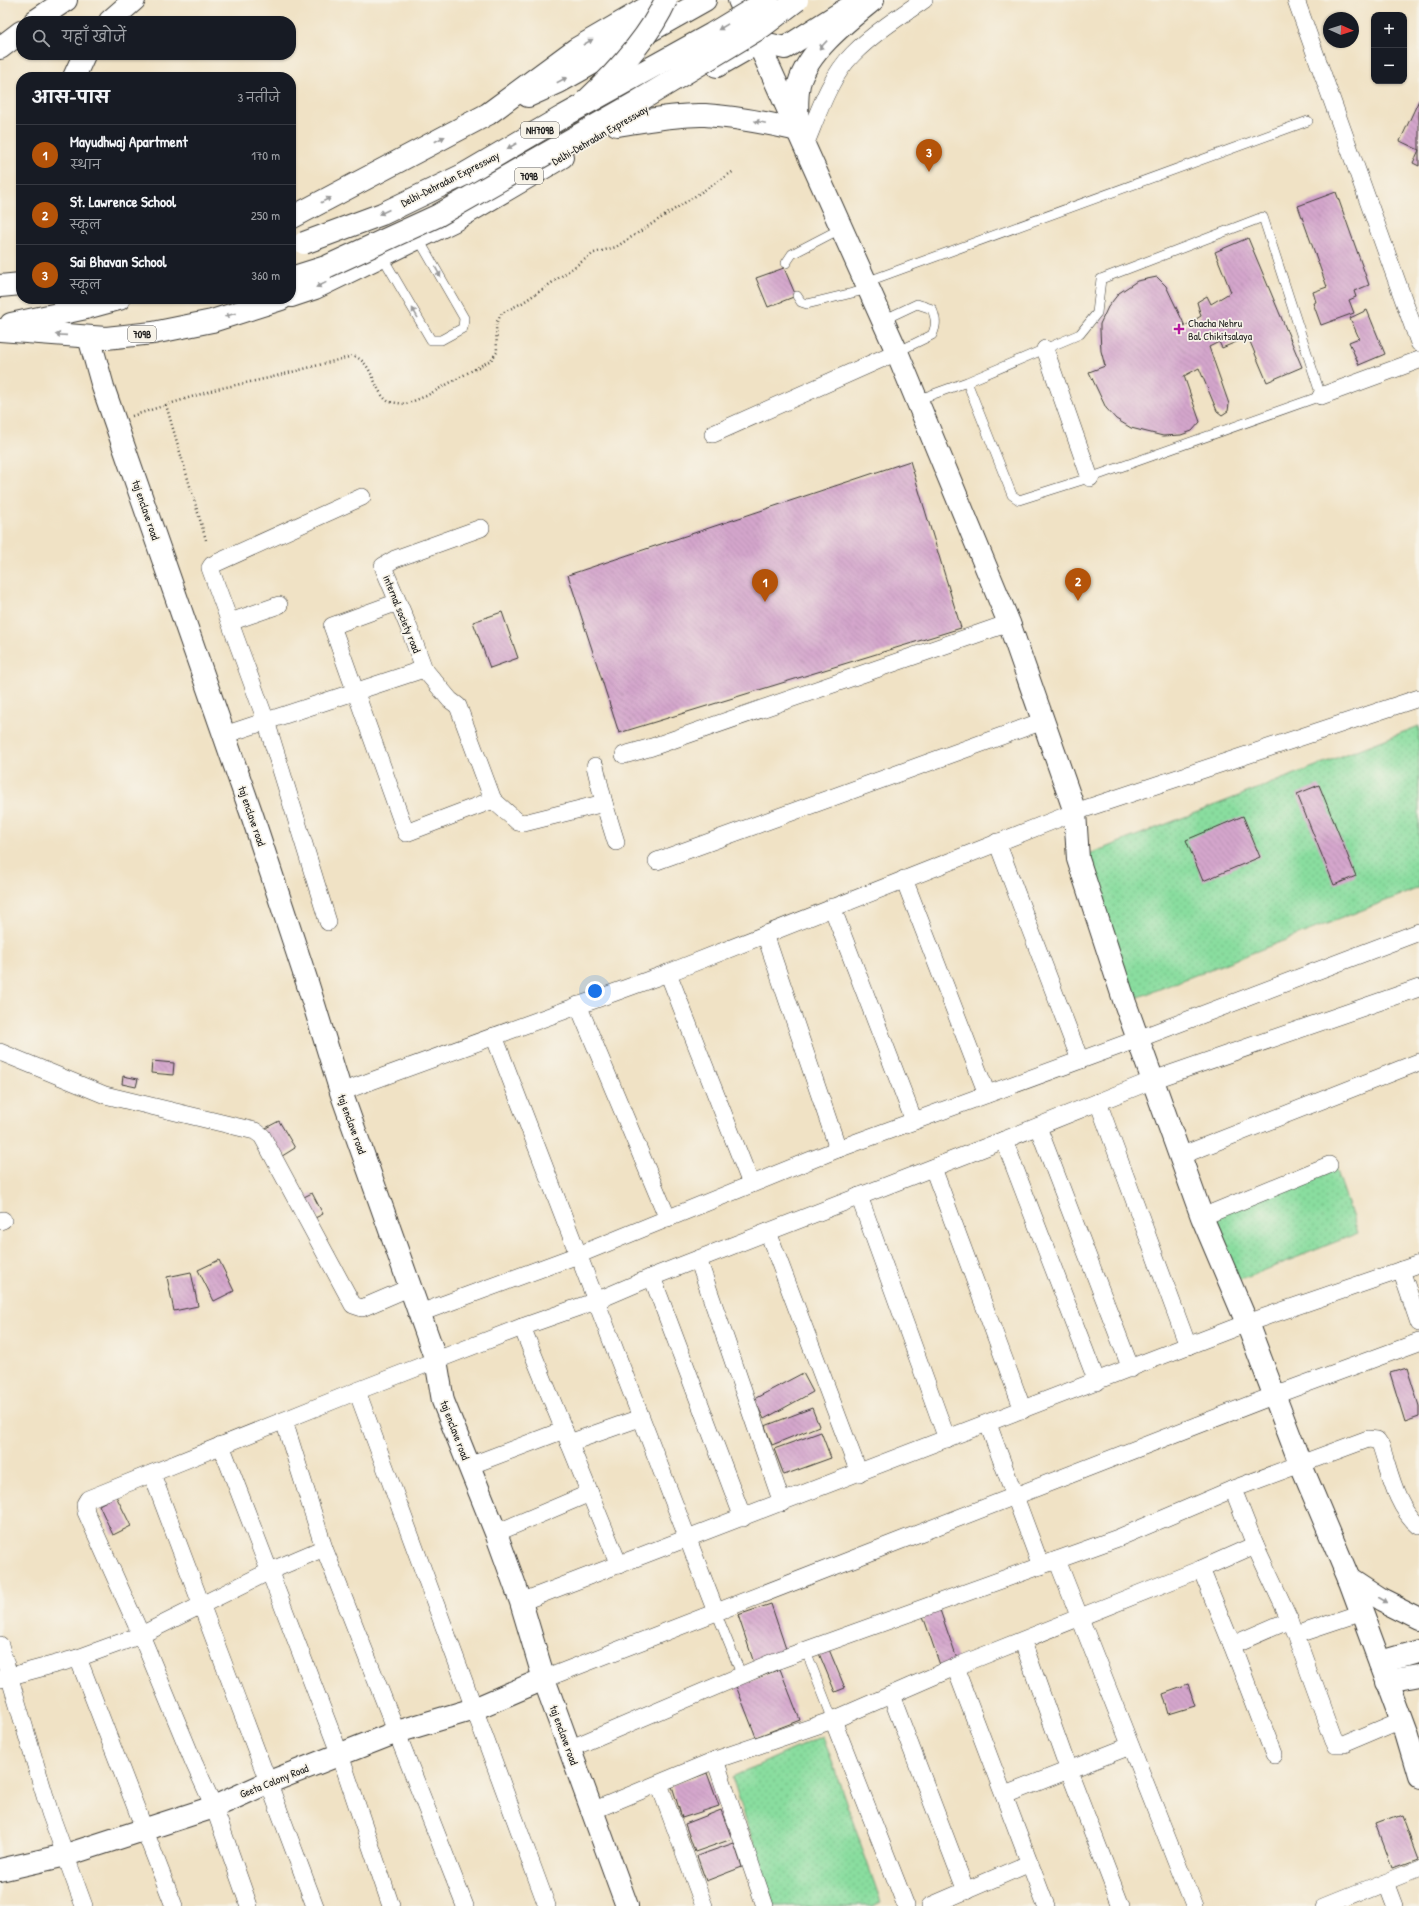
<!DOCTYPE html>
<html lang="hi">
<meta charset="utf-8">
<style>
body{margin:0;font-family:"Patrick Hand","Playpen Sans Deva",sans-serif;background:#20242c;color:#f1f3f6}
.controls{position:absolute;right:12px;top:12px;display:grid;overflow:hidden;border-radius:8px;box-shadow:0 1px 3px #0004}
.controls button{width:36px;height:36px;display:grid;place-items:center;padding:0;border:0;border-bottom:1px solid #363941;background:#171b24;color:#f1f3f6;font:20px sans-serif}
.compass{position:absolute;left:1323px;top:12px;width:36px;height:36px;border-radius:50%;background:#171b24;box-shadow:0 1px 3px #0004;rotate:93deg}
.you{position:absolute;left:595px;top:991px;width:14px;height:14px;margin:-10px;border:3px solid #fff;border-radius:50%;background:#1a73e8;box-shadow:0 0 0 6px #1a73e833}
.badge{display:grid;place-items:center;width:26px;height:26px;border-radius:50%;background:#b45309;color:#fff;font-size:13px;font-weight:700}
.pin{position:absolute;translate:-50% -33px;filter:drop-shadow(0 1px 2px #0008)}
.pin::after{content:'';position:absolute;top:21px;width:14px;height:12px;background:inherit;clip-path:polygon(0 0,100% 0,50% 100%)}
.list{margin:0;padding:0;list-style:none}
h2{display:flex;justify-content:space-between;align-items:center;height:52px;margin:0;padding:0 16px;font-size:17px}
h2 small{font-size:13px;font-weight:400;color:#9ea1a6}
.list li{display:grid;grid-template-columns:26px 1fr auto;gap:12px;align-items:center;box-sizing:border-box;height:60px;padding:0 16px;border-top:1px solid #363941}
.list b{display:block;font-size:15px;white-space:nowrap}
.list p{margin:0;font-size:13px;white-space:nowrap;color:#9ea1a6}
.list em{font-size:13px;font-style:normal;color:#9ea1a6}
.icon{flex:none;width:22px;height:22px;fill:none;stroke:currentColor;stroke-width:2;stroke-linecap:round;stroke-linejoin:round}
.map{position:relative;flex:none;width:1419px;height:1906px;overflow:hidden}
.search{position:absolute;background:#171b24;box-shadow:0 1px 3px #0004;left:16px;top:16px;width:280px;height:44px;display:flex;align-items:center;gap:10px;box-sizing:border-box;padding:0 14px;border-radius:16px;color:#9ea1a6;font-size:15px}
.panel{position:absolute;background:#171b24;box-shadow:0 1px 3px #0004;left:16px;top:72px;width:280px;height:232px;border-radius:16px}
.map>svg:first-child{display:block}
</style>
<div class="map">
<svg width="1419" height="1906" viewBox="0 0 1419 1906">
<defs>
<pattern id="park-dots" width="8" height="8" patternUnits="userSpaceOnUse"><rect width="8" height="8" fill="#89dd9f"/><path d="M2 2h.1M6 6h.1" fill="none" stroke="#76bd88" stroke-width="1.8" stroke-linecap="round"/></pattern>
<pattern id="building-back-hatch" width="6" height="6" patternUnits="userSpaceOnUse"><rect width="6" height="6" fill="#d4a6cc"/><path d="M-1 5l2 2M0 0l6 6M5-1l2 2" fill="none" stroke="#b58eaf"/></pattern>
</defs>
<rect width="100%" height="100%" fill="#f7f3e8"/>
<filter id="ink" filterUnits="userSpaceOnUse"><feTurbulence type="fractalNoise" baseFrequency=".025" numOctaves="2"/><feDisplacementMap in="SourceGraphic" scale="8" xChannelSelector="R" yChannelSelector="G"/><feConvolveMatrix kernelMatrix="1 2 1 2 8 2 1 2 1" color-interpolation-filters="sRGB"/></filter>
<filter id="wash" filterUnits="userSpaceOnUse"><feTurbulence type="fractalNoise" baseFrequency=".012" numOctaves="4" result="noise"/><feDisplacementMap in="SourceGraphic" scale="16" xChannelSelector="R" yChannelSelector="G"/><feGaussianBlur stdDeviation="0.9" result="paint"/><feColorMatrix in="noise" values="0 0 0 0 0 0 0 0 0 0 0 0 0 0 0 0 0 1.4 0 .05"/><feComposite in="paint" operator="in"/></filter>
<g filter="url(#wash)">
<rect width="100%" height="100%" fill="#f0e2c5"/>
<g fill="url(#park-dots)" stroke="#527c5e">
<polygon points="1419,726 1419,888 1126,1002 1079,858"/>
<polygon points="1335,1165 1358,1233 1235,1282 1210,1214"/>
<polygon points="823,1736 881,1902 873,1906 774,1906 732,1777"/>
</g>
<g id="blocks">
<g fill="url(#building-back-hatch)">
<polygon points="1419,100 1419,166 1413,163 1419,150 1400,141"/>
<polygon points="1336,192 1369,285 1354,291 1356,297 1349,300 1354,313 1321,325 1313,303 1316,302 1313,292 1327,287 1298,206"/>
<polygon points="1248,238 1302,367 1267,382 1248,337 1222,348 1219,342 1209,347 1229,404 1228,411 1222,415 1217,411 1199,368 1184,376 1200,422 1192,431 1181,435 1163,436 1131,428 1116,419 1106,408 1089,372 1105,366 1101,351 1100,330 1100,324 1108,307 1119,293 1137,281 1157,277 1166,286 1185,326 1201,316 1197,302 1207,296 1211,304 1231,292 1215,252"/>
<polygon points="784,268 796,296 768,307 756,278"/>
<polygon points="1367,310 1385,354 1359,365 1349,342 1359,338 1350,318"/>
<polygon points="910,461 961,628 619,733 568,575"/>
<polygon points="502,612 518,658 490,668 473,622"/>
<polygon points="1319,785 1356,876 1334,885 1297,794"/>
<polygon points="1243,816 1260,857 1203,881 1186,840"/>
<polygon points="152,1061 174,1063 173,1075 151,1073"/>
<polygon points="123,1076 138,1079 136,1087 122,1084"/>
<polygon points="279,1121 295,1148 279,1158 262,1130"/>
<polygon points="312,1193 323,1214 309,1221 298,1200"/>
<polygon points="219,1260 234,1291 214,1301 198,1270"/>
<polygon points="191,1272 198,1306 174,1311 167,1277"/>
<polygon points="1407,1368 1419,1406 1419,1417 1405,1422 1390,1373"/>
<polygon points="803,1373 813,1392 764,1419 754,1399"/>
<polygon points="812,1408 819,1426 772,1445 765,1426"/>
<polygon points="821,1432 831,1458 784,1475 774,1449"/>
<polygon points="116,1496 131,1526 113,1535 99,1505"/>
<polygon points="771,1604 787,1652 754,1663 738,1615"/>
<polygon points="940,1610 958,1662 941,1668 923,1616"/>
<polygon points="828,1647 845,1688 835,1692 818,1651"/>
<polygon points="780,1669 800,1720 756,1737 736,1686"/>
<polygon points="1188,1685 1195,1706 1169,1714 1163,1694"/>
<polygon points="707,1773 719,1806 682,1818 672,1786"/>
<polygon points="721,1810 732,1839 695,1852 685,1824"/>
<polygon points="1401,1815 1417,1858 1393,1867 1377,1824"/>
<polygon points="734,1843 742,1867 706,1881 697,1856"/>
</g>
</g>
</g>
<g filter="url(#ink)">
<use href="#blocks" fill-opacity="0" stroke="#3c3a35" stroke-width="1"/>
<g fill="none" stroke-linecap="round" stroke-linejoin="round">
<defs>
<g id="lane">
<polyline points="382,256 431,340 441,340 463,328 464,318 418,238"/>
<polyline points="786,263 792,254 842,228"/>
<polyline points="866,282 1308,121"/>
<polyline points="797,296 801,302 807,304 869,289"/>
<path d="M883,320L917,304L932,309C936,319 937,325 932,335L897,352"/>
<polyline points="917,400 967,382 1080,334 1097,313 1101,279 1263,217 1321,396 1098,475 1019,500 1012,495 967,382"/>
<polyline points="716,1612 742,1676"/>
<polyline points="806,1651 833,1720"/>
</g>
<g id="street">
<polyline points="1296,0 1419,343"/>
<path d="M805,145C818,114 829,78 853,54C874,33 899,17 924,0"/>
<polyline points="1045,349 1090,478"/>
<polyline points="1321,396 1419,360"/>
<polyline points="713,434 897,352"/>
<polyline points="398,602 332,626 406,833 493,800 458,706 450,700 424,669 409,628 384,569 383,566 395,559 481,528"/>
<polyline points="230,622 279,605"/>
<polyline points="224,735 424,669"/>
<polyline points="624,755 652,747 1009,623"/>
<polyline points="493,800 518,822 524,823 604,803 595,766"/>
<polyline points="604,803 616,842"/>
<polyline points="997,842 1080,1060"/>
<polyline points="657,861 1043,721"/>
<polyline points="904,879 987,1094"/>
<polyline points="832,907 914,1121"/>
<polyline points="328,922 266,721 210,568 212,565 362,497"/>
<polyline points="765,934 838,1149"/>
<polyline points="668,973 751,1184"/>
<polyline points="578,1005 668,1219"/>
<polyline points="494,1036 716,1612"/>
<polyline points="0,1052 105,1095 255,1131 262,1136 353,1305 362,1308 411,1287"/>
<polyline points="341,1092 668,973 1075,812 1419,698"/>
<polyline points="1098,1102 1188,1346"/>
<polyline points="1038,1127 1131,1369"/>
<polyline points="1004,1140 1097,1382"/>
<polyline points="1180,1156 1419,1062"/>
<polyline points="933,1168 1023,1410"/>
<polyline points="859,1196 947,1439"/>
<polyline points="1202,1217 1329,1165"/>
<polyline points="0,1221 3,1220"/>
<polyline points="768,1232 859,1473"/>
<polyline points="698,1259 782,1503"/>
<polyline points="1401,1270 1419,1323"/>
<polyline points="652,1277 743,1518"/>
<polyline points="420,1313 578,1255 838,1149 1138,1039 1419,932"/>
<polyline points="522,1327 619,1565"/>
<polyline points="357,1391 547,1906"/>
<polyline points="284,1421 324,1548 465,1906"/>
<polyline points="988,1424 1041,1566"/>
<polyline points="569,1443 640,1418"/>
<polyline points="221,1445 340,1755 391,1906"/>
<polyline points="469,1466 564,1430"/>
<polyline points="152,1474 315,1906"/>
<polyline points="496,1533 590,1493"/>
<polyline points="1057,1560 1194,1906"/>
<polyline points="1201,1569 1232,1645 1290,1620 1255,1545"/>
<polyline points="521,1602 1247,1323 1419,1264"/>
<polyline points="1290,1620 1336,1746 1343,1746 1402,1721"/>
<polyline points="1296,1635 1362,1613"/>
<polyline points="1023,1642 1069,1771 1121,1906"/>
<polyline points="0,1645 50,1813 84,1906"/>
<polyline points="1232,1645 1274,1755"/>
<polyline points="78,1658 174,1906"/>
<polyline points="955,1667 1046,1906"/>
<polyline points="0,1679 78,1658 141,1635 270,1571 324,1548"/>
<polyline points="544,1679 1275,1395 1419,1342"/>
<polyline points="891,1695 966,1891"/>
<polyline points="833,1720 906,1906"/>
<path d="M569,1749L773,1662L1118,1538L1233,1489L1368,1439L1377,1440L1381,1446C1390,1473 1396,1507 1419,1526"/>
<polyline points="715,1760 765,1906"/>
<polyline points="659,1784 704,1906"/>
<polyline points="1005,1795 1130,1746"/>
<polyline points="592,1811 715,1760 833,1720 955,1667 1201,1569 1255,1545 1233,1489"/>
<polyline points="1385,1882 1394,1906"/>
<polyline points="249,1906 214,1807 194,1763 141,1635 86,1512 85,1504 88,1499 357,1391 522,1327 596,1301 652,1277 1004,1140 1153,1080 1419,988"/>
<polyline points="930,1906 1030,1863"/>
<polyline points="1325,1906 1419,1868"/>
</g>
<g id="secondary">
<polyline points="739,0 897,352 1009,623 1075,812 1078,859 1125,1003 1202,1217 1247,1323 1300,1463 1349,1579 1406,1733 1419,1777"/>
<polyline points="35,21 66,0"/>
<polyline points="110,21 134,0"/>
<polyline points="0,48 21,32"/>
<polyline points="74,77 84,55"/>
<polyline points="291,278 326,267"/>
<polyline points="89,337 103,387 253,818 307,982 341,1092 436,1360 443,1401 496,1533 521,1602 544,1679 627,1906"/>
<polyline points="1349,1579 1381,1600 1419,1619"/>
<polyline points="1380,1662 1419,1651"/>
<polyline points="1386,1681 1419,1675"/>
<polyline points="0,1870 66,1855 214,1807 267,1783 397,1732 474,1709 544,1679"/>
</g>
<path id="primary" d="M617,125C645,121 676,114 705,115C737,117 767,123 798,130C797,115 796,100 799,84C808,51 847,21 873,0"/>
<g id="highway">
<polyline points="717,66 759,42 785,48 861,0"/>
<polyline points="528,96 559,82 705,0"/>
<polyline points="291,218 488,114 576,49 660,0"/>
<polyline points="0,286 21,284"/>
<polyline points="291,296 315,288 453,221 562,157"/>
<polyline points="11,324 86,308 119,299"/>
<polyline points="0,330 106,338 153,333 212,321 281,299"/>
</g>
</defs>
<use href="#lane" stroke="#3c3a35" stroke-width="10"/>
<use href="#street" stroke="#3c3a35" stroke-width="18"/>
<use href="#secondary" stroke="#3c3a35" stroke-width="24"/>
<use href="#primary" stroke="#3c3a35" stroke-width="24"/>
<use href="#highway" stroke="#3c3a35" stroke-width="24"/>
<g stroke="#3c3a35" stroke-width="2.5" stroke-dasharray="1 3" stroke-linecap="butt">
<polyline points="132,416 166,405"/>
<path d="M206,540L166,405L217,389L269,378L353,356C374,362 373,392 389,402L406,404L426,396L491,360L497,352L496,323L502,313L522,303L543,289L594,253L616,247L734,171"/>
</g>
<use href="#lane" stroke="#fff" stroke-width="9"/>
<use href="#street" stroke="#fff" stroke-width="17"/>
<use href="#secondary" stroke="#fff" stroke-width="22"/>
<use href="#primary" stroke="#fff" stroke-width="22"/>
<use href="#highway" stroke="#fff" stroke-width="22"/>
<defs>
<g id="secondary-bridge">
<path d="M586,101C616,73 649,38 666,0"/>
<polyline points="326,267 437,216 637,102 763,26 797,0"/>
</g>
<polyline id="highway-bridge" points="304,243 382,214 463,175 562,117 712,34 768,0"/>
</defs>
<use href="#secondary-bridge" stroke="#3c3a35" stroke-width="24" stroke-linecap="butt"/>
<use href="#highway-bridge" stroke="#3c3a35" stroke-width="24" stroke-linecap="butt"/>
<use href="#secondary-bridge" stroke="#fff" stroke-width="22"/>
<use href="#highway-bridge" stroke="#fff" stroke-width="22"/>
</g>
<defs><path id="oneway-solid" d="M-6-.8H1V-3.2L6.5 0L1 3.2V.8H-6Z"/></defs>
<g fill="#999">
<use href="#oneway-solid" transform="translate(723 27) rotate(149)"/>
<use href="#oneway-solid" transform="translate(588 42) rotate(-30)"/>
<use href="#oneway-solid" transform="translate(823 45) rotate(133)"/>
<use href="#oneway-solid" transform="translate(562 80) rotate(-28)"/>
<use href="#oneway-solid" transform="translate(760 122) rotate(-168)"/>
<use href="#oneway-solid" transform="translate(440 139) rotate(-28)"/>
<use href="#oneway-solid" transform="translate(512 146) rotate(150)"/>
<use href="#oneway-solid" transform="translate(326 200) rotate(-28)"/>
<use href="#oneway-solid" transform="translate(384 212) rotate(156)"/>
<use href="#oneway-solid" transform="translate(438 272) rotate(61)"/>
<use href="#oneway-solid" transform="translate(321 285) rotate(154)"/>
<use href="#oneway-solid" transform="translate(415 313) rotate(-120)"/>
<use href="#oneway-solid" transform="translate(230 315) rotate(162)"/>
<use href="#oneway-solid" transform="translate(61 335) rotate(-176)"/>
<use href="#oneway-solid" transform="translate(1382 1600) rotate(30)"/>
</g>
</g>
<path fill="#b5179e" stroke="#f7f3e8" stroke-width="1.5" d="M1177 323h4v4h4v4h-4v4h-4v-4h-4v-4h4z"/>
<g text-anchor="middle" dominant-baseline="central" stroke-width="3.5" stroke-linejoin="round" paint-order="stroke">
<g fill="#f7f3e8" stroke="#5e5c59" stroke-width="1">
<rect x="521" y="122" width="38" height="16" rx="3"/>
<rect x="515" y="168" width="28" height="16" rx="3"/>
<rect x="128" y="326" width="28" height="16" rx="3"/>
</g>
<g font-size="10" font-weight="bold" fill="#1c1c1c">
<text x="540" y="130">NH709B</text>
<text x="529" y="176">709B</text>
<text x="142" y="334">709B</text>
</g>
<g font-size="11" fill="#1c1c1c" stroke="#f7f3e8">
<text transform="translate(600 135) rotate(-30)">Delhi–Dehradun Expressway</text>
<text transform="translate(450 179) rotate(-27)">Delhi-Dehradun Expressway</text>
<text transform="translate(146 510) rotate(71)">taj enclave road</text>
<text transform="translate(402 614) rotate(68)">internal society road</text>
<text transform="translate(252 816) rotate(71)">taj enclave road</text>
<text transform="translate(352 1124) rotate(70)">taj enclave road</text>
<text transform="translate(455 1430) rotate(69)">taj enclave road</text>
<text transform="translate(564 1735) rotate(70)">taj enclave road</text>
<text transform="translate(274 1781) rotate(-22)">Geeta Colony Road</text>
</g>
<g font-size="11" fill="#1c1c1c" stroke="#f7f3e8" text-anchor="start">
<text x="1188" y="323">Chacha Nehru<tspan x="1188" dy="13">Bal Chikitsalaya</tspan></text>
</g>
</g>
</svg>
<div class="controls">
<button>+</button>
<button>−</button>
</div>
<svg class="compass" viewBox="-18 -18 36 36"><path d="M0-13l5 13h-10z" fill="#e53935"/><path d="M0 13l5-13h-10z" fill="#9ea1a6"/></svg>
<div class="you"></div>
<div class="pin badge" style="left:765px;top:602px">1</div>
<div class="pin badge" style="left:1078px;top:601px">2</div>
<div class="pin badge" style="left:929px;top:172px">3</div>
<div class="search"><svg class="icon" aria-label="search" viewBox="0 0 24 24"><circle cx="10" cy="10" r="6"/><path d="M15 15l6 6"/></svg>यहाँ खोजें</div>
<section class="panel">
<h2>आस-पास<small>3 नतीजे</small></h2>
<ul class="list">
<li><span class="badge">1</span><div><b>Mayudhwaj Apartment</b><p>स्थान</p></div><em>170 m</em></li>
<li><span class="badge">2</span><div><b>St. Lawrence School</b><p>स्कूल</p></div><em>250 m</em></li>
<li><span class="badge">3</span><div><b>Sai Bhavan School</b><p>स्कूल</p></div><em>360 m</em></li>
</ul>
</section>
</div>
